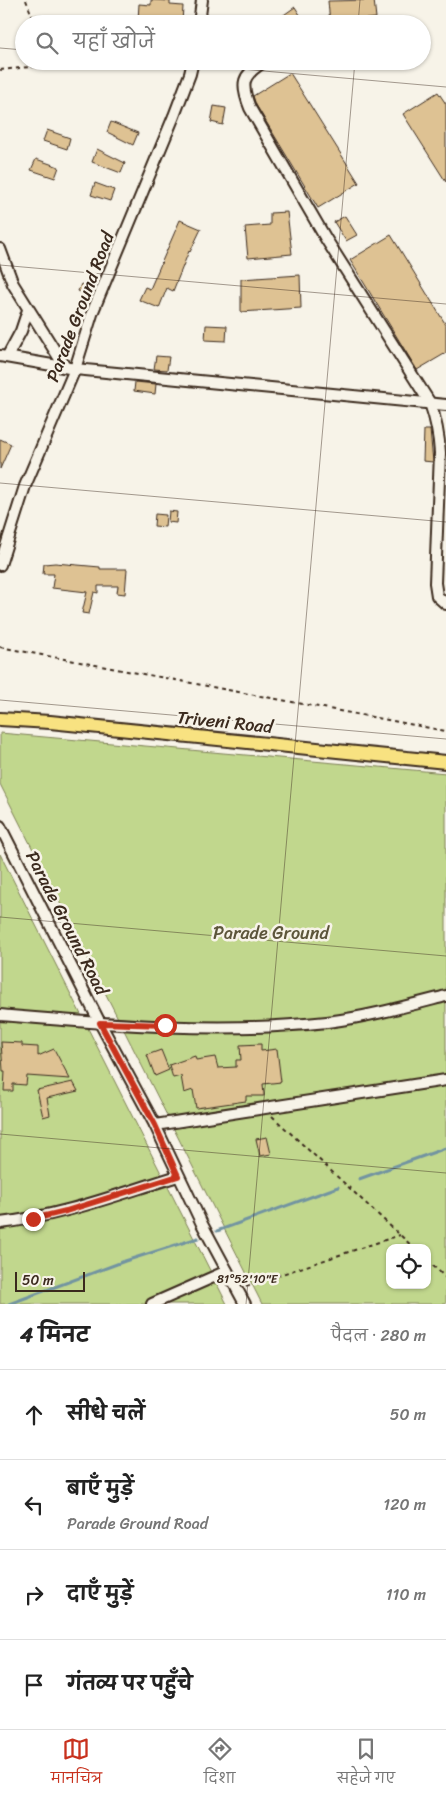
<!DOCTYPE html>
<html lang="hi">
<meta charset="utf-8">
<style>
body{margin:0;font-family:Sriracha,"Playpen Sans Deva",sans-serif;background:#f6f6f6;color:#222}
.controls{position:absolute;right:15px;bottom:15px;display:grid;overflow:hidden;border-radius:10px;box-shadow:0 1px 4px #0004}
.controls button{width:45px;height:45px;display:grid;place-items:center;padding:0;border:0;border-bottom:1px solid #e0e0e0;background:#fff;color:#222;font:25px sans-serif}
.scale{position:absolute;left:15px;bottom:12px;width:70px;box-sizing:border-box;padding-left:5px;border:2px solid #3b2a1e;border-top:0;font-size:14px;line-height:18px;white-space:nowrap;color:#3b2a1e;-webkit-text-stroke:4px #f7f3e8;paint-order:stroke}
.stop{position:absolute;width:15px;height:15px;margin:-11px;border:4px solid #c8321e;border-radius:50%;background:#fff}
.stop.end{background:#c8321e;border-color:#fff;box-shadow:0 1px 5px #0008}
.list{margin:0;padding:0;list-style:none}
h2{display:flex;justify-content:space-between;align-items:center;height:65px;margin:0;padding:0 20px;font-size:21px}
h2 small{font-size:16px;font-weight:400;color:#767676}
.list li{display:grid;grid-template-columns:32px 1fr auto;gap:15px;align-items:center;box-sizing:border-box;height:90px;padding:0 20px;border-top:1px solid #e0e0e0}
.list b{display:block;font-size:19px;white-space:nowrap}
.list p{margin:0;font-size:16px;white-space:nowrap;color:#767676}
.list em{font-size:16px;font-style:normal;color:#767676}
.icon{flex:none;width:28px;height:28px;fill:none;stroke:currentColor;stroke-width:2;stroke-linecap:round;stroke-linejoin:round}
.map{position:relative;flex:none;width:446px;height:1304px;overflow:hidden}
.search{position:absolute;background:#fff;box-shadow:0 1px 4px #0004;left:15px;right:15px;top:15px;height:55px;display:flex;align-items:center;gap:12px;box-sizing:border-box;padding:0 18px;border-radius:28px;color:#767676;font-size:19px}
.sheet{height:425px;background:#fff}
nav{display:flex;justify-content:space-around;align-items:center;box-sizing:border-box;height:70px;border-top:1px solid #e0e0e0;background:#fff;font-size:14px;color:#767676}
nav a{display:grid;justify-items:center;gap:2px}
nav .on{color:#c8321e}
.map>svg:first-child{display:block}
</style>
<div class="map">
<svg width="446" height="1304" viewBox="0 0 446 1304">
<rect width="100%" height="100%" fill="#f7f3e8"/>
<filter id="ink" filterUnits="userSpaceOnUse"><feTurbulence type="fractalNoise" baseFrequency=".02" numOctaves="2"/><feDisplacementMap in="SourceGraphic" scale="10" xChannelSelector="R" yChannelSelector="G"/><feConvolveMatrix kernelMatrix="1 2 1 2 8 2 1 2 1" color-interpolation-filters="sRGB"/></filter>
<g filter="url(#ink)">
<g fill="#c1d78d" stroke="#7e8056" fill-rule="evenodd">
<path d="M0,733L446,773V1304H262L0,784ZM390,1248H427V1285H390Z"/>
<polygon points="0,854 227,1304 0,1304"/>
</g>
<g fill="none" stroke-linecap="round" stroke-linejoin="round">
<g stroke="#7294a1" stroke-width="3">
<polyline points="359,1179 446,1148"/>
<polyline points="217,1231 338,1187"/>
<polyline points="9,1304 125,1261 198,1238"/>
</g>
</g>
<g fill="#dec293" stroke="#3b2a1e">
<polygon points="151,0 170,1 170,5 183,6 182,23 138,20 139,4 151,5"/>
<polygon points="374,0 376,18 330,23 328,1"/>
<polygon points="295,7 306,24 271,24"/>
<polygon points="290,73 359,183 318,208 256,105 253,96"/>
<polygon points="438,92 446,104 446,182 403,114"/>
<polygon points="214,106 226,108 223,125 211,122"/>
<polygon points="111,122 138,133 133,145 107,132"/>
<polygon points="47,130 70,138 67,149 43,141"/>
<polygon points="97,149 125,163 121,173 92,162"/>
<polygon points="36,159 59,167 55,178 31,170"/>
<polygon points="95,183 114,190 110,201 91,195"/>
<polygon points="287,212 292,254 248,258 245,227 270,225 270,213"/>
<polygon points="345,216 357,235 346,241 334,222"/>
<polygon points="180,220 201,229 190,252 189,251 173,291 167,288 159,308 139,300 145,287 150,289"/>
<polygon points="391,235 446,325 446,353 417,370 350,260"/>
<polygon points="300,275 301,308 241,312 241,279"/>
<polygon points="81,284 91,288 87,295 78,291"/>
<polygon points="206,325 227,326 226,341 205,340"/>
<polygon points="156,356 169,357 167,370 154,369"/>
<polygon points="135,382 156,384 155,394 134,391"/>
<polygon points="424,430 430,430 433,462 423,461"/>
<polygon points="0,439 11,444 0,469"/>
<polygon points="169,511 177,512 176,523 168,522"/>
<polygon points="155,514 166,515 165,527 154,526"/>
<polygon points="55,563 100,567 100,569 127,569 125,594 117,593 118,586 98,586 98,593 94,592 89,614 82,613 87,592 52,588 54,574 43,574 44,564"/>
<polygon points="1,1042 22,1043 22,1046 38,1047 38,1056 54,1049 70,1079 27,1076 26,1085 13,1084 13,1091 4,1091 5,1071 3,1071"/>
<polygon points="261,1044 261,1051 277,1049 281,1082 263,1084 264,1096 246,1096 246,1101 196,1108 193,1090 184,1093 181,1076 173,1078 169,1065 195,1056 196,1060 215,1057 218,1068 236,1067 236,1060 241,1060 240,1045"/>
<polygon points="161,1050 169,1070 155,1076 147,1055"/>
<polygon points="73,1082 78,1091 47,1098 50,1115 43,1117 37,1090"/>
<polygon points="267,1137 271,1154 260,1156 256,1139"/>
</g>
<g fill="none" stroke-linecap="round" stroke-linejoin="round">
<defs>
<g id="minor">
<polyline points="199,24 202,0"/>
<path d="M265,61C242,75 240,83 250,108L326,239L430,403C436,420 439,435 440,453L435,583L437,596L446,604"/>
<polyline points="0,249 13,284 65,367"/>
<polyline points="0,356 75,369 446,405"/>
<polyline points="7,357 21,331 28,310"/>
<polyline points="0,565 25,486 75,369 93,311 174,116 190,74 193,61"/>
<polyline points="0,826 100,1023 155,1125 202,1224 245,1304"/>
<path d="M0,1015C107,1024 220,1034 327,1022C367,1017 407,1006 446,996"/>
<polyline points="155,1125 446,1080"/>
<path d="M0,1223C62,1216 119,1194 178,1176"/>
<polyline points="152,1304 227,1271"/>
</g>
<polyline id="major" points="0,719 50,722 446,762"/>
</defs>
<use href="#minor" stroke="#3b2a1e" stroke-width="14"/>
<use href="#major" stroke="#3b2a1e" stroke-width="16"/>
<g stroke="#3b2a1e" stroke-width="2" stroke-dasharray="4 4" stroke-linecap="butt">
<polyline points="26,0 35,24"/>
<polyline points="0,70 50,65 48,61"/>
<polyline points="0,647 446,731"/>
<polyline points="272,1116 414,1248"/>
<polyline points="427,1260 446,1278"/>
<polyline points="246,1286 400,1235"/>
</g>
<use href="#minor" stroke="#f7f3e8" stroke-width="10"/>
<use href="#major" stroke="#f8e281" stroke-width="12"/>
</g>
</g>
<g fill="none" stroke-linecap="round" stroke-linejoin="round" filter="url(#ink)">
<polyline stroke="#c8321e" stroke-width="6" points="33,1219 66,1211 178,1176 155,1125 100,1023 165,1025"/>
</g>
<path fill="none" stroke="#3b2a1e" stroke-width="1" stroke-opacity="0.45" d="M358,24L360,0M0,48L24,50M150,61L446,87M0,265L446,304M0,483L446,522M0,700L446,739M0,917L446,956M0,1134L446,1173M246,1304L355,61"/>
<g text-anchor="middle" dominant-baseline="central" stroke-width="5" stroke-linejoin="round" paint-order="stroke">
<g font-size="18" fill="#3b2a1e" stroke="#f7f3e8">
<text transform="translate(80 307) rotate(-69)">Parade Ground Road</text>
<text transform="translate(225 722) rotate(6)">Triveni Road</text>
<text transform="translate(67 923) rotate(63)">Parade Ground Road</text>
</g>
<g font-size="18" fill="#5c553a" stroke="#f7f3e8">
<text x="271" y="933">Parade Ground</text>
</g>
</g>
<g font-size="12" text-anchor="middle" fill="#3b2a1e" stroke="#f7f3e8" stroke-width="5" stroke-linejoin="round" paint-order="stroke">
<text x="247" y="1283">81°52'10"E</text>
</g>
</svg>
<div class="controls">
<button><svg class="icon" aria-label="locate" viewBox="0 0 24 24"><circle cx="12" cy="12" r="6"/><path d="M12 2v4M12 18v4M2 12h4M18 12h4"/></svg></button>
</div>
<div class="scale">50 m</div>
<div class="stop" style="left:165px;top:1025px"></div>
<div class="stop end" style="left:33px;top:1219px"></div>
<div class="search"><svg class="icon" aria-label="search" viewBox="0 0 24 24"><circle cx="10" cy="10" r="6"/><path d="M15 15l6 6"/></svg>यहाँ खोजें</div>
</div>
<section class="sheet">
<h2>4 मिनट<small>पैदल · 280 m</small></h2>
<ul class="list">
<li><svg class="icon" aria-label="ahead" viewBox="0 0 24 24"><path d="M12 20V5M6 11l6-6 6 6"/></svg><div><b>सीधे चलें</b></div><em>50 m</em></li>
<li><svg class="icon" aria-label="left" viewBox="0 0 24 24"><path d="M17 20v-9H6M10 6l-5 5 5 5"/></svg><div><b>बाएँ मुड़ें</b><p>Parade Ground Road</p></div><em>120 m</em></li>
<li><svg class="icon" aria-label="right" viewBox="0 0 24 24"><path d="M7 20v-9h11M14 6l5 5-5 5"/></svg><div><b>दाएँ मुड़ें</b></div><em>110 m</em></li>
<li><svg class="icon" aria-label="arrive" viewBox="0 0 24 24"><path d="M6 21V4h12l-3 4 3 4H6"/></svg><div><b>गंतव्य पर पहुँचे</b></div></li>
</ul>
</section>
<nav>
<a class="on"><svg class="icon" aria-label="map" viewBox="0 0 24 24"><path d="M3 6l6-2 6 2 6-2v14l-6 2-6-2-6 2zM9 4v14M15 6v14"/></svg>मानचित्र</a>
<a><svg class="icon" aria-label="directions" viewBox="0 0 24 24"><path d="M12 3l9 9-9 9-9-9zM9 14v-3h6M13 9l2 2-2 2"/></svg>दिशा</a>
<a><svg class="icon" aria-label="saved" viewBox="0 0 24 24"><path d="M7 4h10v16l-5-4-5 4z"/></svg>सहेजे गए</a>
</nav>
